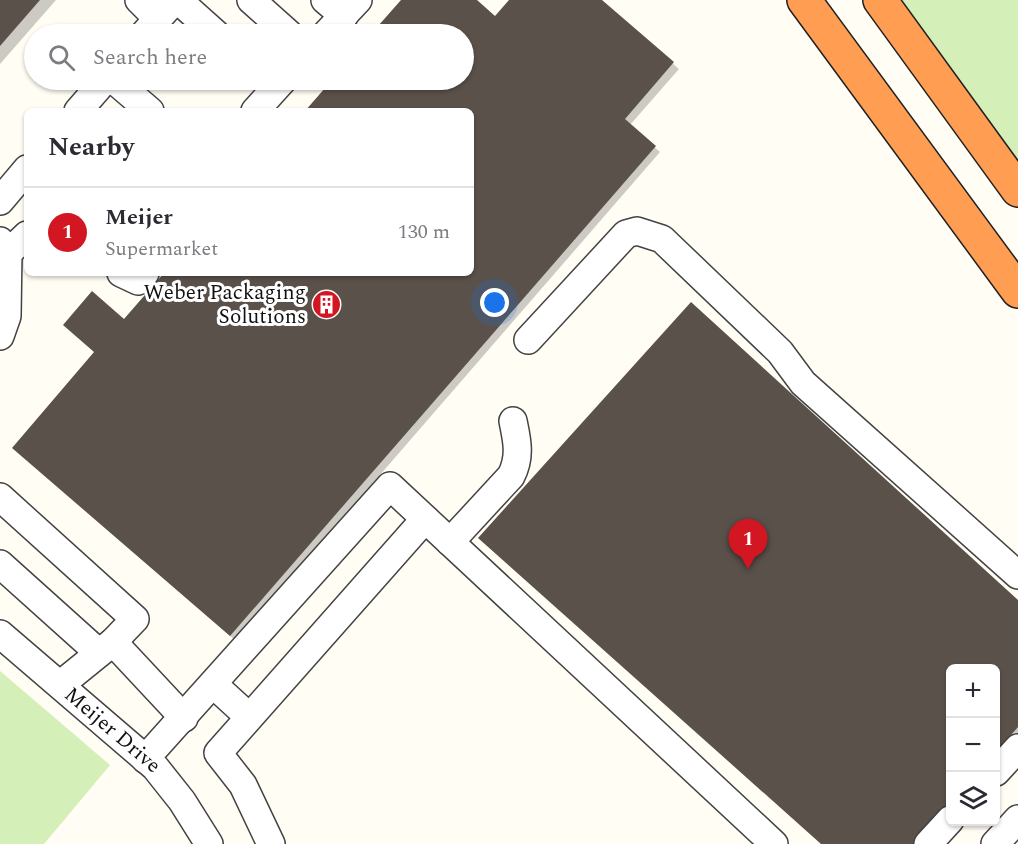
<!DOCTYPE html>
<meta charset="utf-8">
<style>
body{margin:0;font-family:Spectral,serif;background:#f7f7f7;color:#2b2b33}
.controls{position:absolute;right:18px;bottom:18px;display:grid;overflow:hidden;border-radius:9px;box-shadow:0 2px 4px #0004}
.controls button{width:54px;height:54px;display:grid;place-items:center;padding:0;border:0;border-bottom:2px solid #e1e1e2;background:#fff;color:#2b2b33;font:30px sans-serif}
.you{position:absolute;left:495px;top:303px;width:21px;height:21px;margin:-15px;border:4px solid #fff;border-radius:50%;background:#1a73e8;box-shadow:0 0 0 9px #1a73e833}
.badge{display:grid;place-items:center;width:39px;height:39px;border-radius:50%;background:#d21723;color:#fff;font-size:20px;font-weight:700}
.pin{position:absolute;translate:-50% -50px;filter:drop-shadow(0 2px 3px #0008)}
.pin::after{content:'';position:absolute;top:32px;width:21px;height:18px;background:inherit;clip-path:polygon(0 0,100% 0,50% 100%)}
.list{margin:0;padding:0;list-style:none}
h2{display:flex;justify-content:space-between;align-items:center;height:78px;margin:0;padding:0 24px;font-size:26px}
h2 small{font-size:20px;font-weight:400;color:#7c7c81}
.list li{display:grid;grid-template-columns:39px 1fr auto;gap:18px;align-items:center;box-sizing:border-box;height:90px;padding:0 24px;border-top:2px solid #e1e1e2}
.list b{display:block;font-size:22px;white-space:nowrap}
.list p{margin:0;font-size:20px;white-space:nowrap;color:#7c7c81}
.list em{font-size:20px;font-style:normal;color:#7c7c81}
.icon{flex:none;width:33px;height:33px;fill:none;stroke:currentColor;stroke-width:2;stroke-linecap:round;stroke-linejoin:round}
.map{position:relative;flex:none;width:1018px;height:844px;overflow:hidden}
.search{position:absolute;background:#fff;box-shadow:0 2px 4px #0004;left:24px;top:24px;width:450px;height:66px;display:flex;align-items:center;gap:15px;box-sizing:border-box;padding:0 21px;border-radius:33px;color:#7c7c81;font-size:22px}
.panel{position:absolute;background:#fff;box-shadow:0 2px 4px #0004;left:24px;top:108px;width:450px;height:168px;border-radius:9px}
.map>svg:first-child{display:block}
</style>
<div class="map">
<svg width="1018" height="844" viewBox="0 0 1018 844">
<rect width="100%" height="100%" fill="#fffdf4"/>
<g fill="#d5efb8">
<polygon points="882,0 1018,0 1018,190"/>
<polygon points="0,671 110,765 44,844 0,844"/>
</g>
<g fill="#0003">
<polygon points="0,0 56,0 0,64"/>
<polygon points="403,0 475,0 495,18 511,0 600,0 679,69 630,125 660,152 236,641 19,453 166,273 471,273 471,111 307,111 334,80 464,80 464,34 373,34"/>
<polygon points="486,544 1018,602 1018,738 996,764 996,668 950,668 950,815 822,844"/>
</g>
<g fill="#5b514b">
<polygon points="0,0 40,0 0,46"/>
<polygon points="401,0 477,0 495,16 509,0 602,0 674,62 625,119 656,146 230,636 12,448 94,352 63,325 92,291 124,319 164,273 471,273 471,111 305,111 332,80 464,80 464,34 371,34"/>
<polygon points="691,302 1018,600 1018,727 996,752 996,668 950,668 950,803 915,844 821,844 478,538"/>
</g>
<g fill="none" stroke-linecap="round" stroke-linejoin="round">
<defs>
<g id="minor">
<polyline points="139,0 158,19"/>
<polyline points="178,0 216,34"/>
<polyline points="251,0 289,34"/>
<polyline points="325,0 344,16"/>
<polyline points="144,34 175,0"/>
<polyline points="326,34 358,0"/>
<polyline points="114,80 150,111"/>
<polyline points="78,111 105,80"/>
<polyline points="255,111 283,80"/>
<polyline points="0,201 27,169"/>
<polyline points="0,241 8,253 7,316 0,336"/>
<polyline points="8,253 27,235"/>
<polyline points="121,273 138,281 145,273"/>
<polyline points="528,340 626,234 637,231 662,239 780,352 803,383 1018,575"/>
<polyline points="0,497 135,619 113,642 60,685"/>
<path d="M450,542L511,476C521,457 517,440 513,421"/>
<polyline points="0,564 99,653"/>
<path id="s1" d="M0,634L155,767L182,801L209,844"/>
<polyline points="113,642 184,718"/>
<polyline points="213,684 248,716"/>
<polyline points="145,759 390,486 774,844"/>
<polyline points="996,772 1018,748"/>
<polyline points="271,844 243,785 218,753 425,519"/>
<polyline points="928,844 950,820"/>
<polyline points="995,844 1018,819"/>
</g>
<g id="highway">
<polyline points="804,0 1018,291"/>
<polyline points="880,0 1018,190"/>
</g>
</defs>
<use href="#minor" stroke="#434343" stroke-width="30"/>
<use href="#highway" stroke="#212121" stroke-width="36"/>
<use href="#minor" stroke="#fff" stroke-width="27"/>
<use href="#highway" stroke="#ff9e52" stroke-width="33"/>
</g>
<defs>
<symbol id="building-disc" viewBox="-11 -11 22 22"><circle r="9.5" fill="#d21723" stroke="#fff"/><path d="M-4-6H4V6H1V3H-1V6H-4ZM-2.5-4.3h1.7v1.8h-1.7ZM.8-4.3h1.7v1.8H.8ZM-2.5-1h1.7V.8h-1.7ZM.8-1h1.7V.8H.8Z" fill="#fff"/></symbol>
</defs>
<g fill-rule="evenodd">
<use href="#building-disc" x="310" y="288" width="33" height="33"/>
</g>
<g text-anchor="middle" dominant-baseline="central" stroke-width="6" stroke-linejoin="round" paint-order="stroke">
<g font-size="21" fill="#101010" stroke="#fff" text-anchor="end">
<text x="306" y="293">Weber Packaging<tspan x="306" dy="24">Solutions</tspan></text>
</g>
<g font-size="21" fill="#101010" stroke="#fff">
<text stroke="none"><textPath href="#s1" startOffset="148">Meijer Drive</textPath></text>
</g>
</g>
</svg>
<div class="controls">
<button>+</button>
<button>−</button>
<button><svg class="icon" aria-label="layers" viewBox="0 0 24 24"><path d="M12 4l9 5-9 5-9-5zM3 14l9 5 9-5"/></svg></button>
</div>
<div class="you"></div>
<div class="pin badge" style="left:748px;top:569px">1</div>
<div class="search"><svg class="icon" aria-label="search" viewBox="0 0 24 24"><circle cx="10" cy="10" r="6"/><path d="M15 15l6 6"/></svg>Search here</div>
<section class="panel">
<h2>Nearby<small></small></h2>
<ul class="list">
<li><span class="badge">1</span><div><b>Meijer</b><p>Supermarket</p></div><em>130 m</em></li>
</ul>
</section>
</div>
